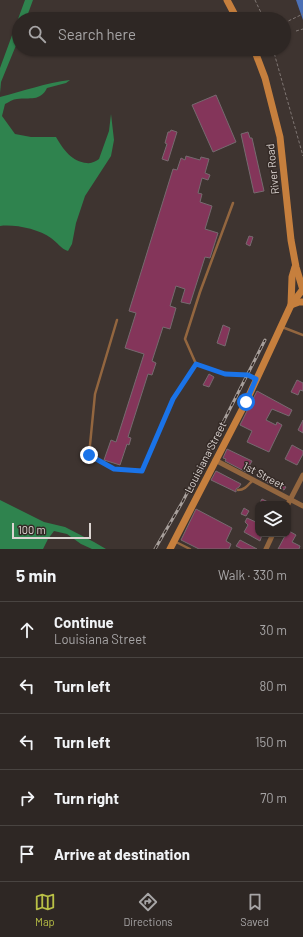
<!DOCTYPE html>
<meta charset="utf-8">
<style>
body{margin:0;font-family:Barlow,sans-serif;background:#362f2c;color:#f1f3f6}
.controls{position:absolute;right:12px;bottom:12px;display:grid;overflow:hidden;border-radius:8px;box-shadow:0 1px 3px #0004}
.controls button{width:36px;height:36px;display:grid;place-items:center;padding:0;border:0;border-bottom:1px solid #494441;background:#2e2724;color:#f1f3f6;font:20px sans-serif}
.scale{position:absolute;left:12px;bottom:10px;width:79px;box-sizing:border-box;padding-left:4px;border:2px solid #dcd5d2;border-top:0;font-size:11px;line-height:14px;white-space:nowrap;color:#dcd5d2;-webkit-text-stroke:3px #342a26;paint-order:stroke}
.stop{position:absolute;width:12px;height:12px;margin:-9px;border:3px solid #1a73e8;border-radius:50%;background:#fff}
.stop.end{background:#1a73e8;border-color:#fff;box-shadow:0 1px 4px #0008}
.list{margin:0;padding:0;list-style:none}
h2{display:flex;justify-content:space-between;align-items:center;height:52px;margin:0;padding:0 16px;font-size:17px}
h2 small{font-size:13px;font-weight:400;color:#a7a5a6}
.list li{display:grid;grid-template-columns:26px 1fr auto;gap:12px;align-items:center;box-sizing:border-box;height:56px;padding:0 16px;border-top:1px solid #494441}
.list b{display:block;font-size:15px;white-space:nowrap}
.list p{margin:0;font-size:13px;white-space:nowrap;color:#a7a5a6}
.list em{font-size:13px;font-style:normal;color:#a7a5a6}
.icon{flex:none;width:22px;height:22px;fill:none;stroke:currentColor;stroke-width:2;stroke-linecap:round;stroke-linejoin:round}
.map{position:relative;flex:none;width:303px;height:549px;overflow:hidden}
.search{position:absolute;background:#2e2724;box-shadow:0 1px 3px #0004;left:12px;right:12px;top:12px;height:44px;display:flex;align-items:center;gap:10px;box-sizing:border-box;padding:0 14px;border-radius:22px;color:#a7a5a6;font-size:15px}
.sheet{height:332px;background:#2e2724}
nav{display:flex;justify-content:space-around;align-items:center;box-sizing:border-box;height:56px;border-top:1px solid #494441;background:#2e2724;font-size:11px;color:#a7a5a6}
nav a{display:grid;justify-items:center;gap:2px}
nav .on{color:#b9c046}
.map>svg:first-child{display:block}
</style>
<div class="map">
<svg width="303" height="549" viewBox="0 0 303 549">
<rect width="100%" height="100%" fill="#3e3430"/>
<g fill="#2f834e">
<polygon points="25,0 33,0 26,19 19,19 19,38 1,82 0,93 0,68"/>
<path d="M70,80L66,83L47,88C40,102 30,97 17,99C13,99 9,102 5,104L2,116L15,134L31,137H56C63,149 72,162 87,163C91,164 96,161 99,159L109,131L111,114L114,140L111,156L85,196L76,223L72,244L68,251C61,249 57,242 51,238C39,229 14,224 0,226V97C23,91 46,83 70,80Z"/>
<polygon points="0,500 44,522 65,527 94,542 106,549 92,549 81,544 67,534 54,531 48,539 43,549 0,549"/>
</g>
<polygon fill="#4c70b5" points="296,0 303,0 303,20"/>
<g fill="#84355a" stroke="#766a6f">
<polygon points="216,95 236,142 213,152 192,105"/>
<polygon points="171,130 177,132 168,161 162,159 167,144 165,143 168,132 170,132"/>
<polygon points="248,132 250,138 252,138 264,191 254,193 241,134"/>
<polygon points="186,156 200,160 201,157 209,159 205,173 210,175 208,180 202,178 198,193 202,194 200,202 212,206 205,229 218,233 210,258 205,257 190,304 181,302 185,289 176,286 170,306 176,308 170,329 163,327 152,361 156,363 152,375 148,374 128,437 131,438 129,445 127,444 120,465 104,460 111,440 116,442 144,354 125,348 136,313 129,311 173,169 177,170 181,158 185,160"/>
<polygon points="249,236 253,237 250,246 246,244"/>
<polygon points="223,325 230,328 225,346 217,343"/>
<polygon points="209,374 214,377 209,387 203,385"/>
<polygon points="297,380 303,383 303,391 300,390 298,395 291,392"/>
<polygon points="257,391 292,410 289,416 272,409 266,420 276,425 277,422 282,425 269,452 247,442 252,431 240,425"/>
<polygon points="303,420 303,433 298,430"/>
<polygon points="292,445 303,451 303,454 297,465 285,459"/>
<polygon points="227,449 252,461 246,472 225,461 226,459 223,458"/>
<polygon points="216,471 241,484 239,487 236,489 236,492 211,480"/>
<polygon points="266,476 286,487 284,490 264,481"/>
<polygon points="262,499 272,504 259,504"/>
<polygon points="244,508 249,511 246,516 241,514"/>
<polygon points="196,509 232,528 226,541 231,544 229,549 199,549 181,540"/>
<polygon points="247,518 258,523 258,534 262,535 260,541 244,532 248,525 245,522"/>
<polygon points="289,531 296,535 292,542 300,546 299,549 278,549 286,534 288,534"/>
<polygon points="240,540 257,549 242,549 236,546"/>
</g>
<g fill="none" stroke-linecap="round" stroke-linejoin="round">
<g stroke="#7f7673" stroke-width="1" stroke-dasharray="3 2" stroke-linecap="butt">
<polyline points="255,0 264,19"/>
<polyline points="284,23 303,14"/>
<polyline points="296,31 303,29"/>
<polyline points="273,49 303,156"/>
</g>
<g stroke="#93663f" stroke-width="2.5">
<polyline points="117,320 95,394 89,455 114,469 142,471 173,399 196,364 225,374 248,375 256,379"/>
<polyline points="282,327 303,335"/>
<polyline points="196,364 185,339 200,292 233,203"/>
<path d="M238,490C245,490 248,485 252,481"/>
<polyline points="174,541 190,549"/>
</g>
<g stroke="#93663f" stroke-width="5">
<polyline points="215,460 303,506"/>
<polyline points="288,504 303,475"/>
<polyline points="266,549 273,534"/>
</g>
<g stroke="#c67f3d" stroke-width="7">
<polyline points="227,0 237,19"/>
<polyline points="254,49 265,78 280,137 291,240 296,267 303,290"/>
<polyline points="295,267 292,277 291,305 299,302 303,302"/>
<polyline points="170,549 246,402 291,305 303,289"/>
</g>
<defs>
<polyline id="rail" points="155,549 183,501 265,340"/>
</defs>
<use href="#rail" stroke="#a79f9b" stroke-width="3"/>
<use href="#rail" stroke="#342a26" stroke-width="1.5" stroke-dasharray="4.5" stroke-linecap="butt"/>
</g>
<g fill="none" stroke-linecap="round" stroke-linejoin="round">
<polyline stroke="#1a73e8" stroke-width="5" points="89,455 114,469 142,471 173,399 196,364 225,374 248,375 256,379 246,402"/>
</g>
<g text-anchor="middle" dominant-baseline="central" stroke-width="3" stroke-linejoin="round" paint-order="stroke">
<g font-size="11" fill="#dcd5d2" stroke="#342a26">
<text transform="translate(272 169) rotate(-96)">River Road</text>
<text transform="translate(205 457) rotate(-63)">Louisiana Street</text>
<text transform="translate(264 475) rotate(28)">1st Street</text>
</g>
</g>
</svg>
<div class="controls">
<button><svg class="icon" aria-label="layers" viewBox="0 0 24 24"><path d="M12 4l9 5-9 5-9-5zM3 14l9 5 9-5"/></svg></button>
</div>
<div class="scale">100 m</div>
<div class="stop" style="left:246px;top:402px"></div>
<div class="stop end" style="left:89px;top:455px"></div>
<div class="search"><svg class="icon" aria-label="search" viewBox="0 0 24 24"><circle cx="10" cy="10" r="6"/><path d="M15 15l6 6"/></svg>Search here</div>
</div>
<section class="sheet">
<h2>5 min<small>Walk · 330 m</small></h2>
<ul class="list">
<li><svg class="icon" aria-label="ahead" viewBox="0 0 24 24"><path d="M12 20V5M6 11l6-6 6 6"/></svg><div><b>Continue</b><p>Louisiana Street</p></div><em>30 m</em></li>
<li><svg class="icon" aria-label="left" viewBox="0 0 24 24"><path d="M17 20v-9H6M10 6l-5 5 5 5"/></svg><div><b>Turn left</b></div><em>80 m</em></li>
<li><svg class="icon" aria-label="left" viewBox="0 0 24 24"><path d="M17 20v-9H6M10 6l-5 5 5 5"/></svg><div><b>Turn left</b></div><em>150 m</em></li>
<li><svg class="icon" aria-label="right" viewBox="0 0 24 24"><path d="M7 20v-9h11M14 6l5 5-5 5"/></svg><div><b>Turn right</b></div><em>70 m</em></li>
<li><svg class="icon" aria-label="arrive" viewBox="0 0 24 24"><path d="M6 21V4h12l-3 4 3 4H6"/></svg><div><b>Arrive at destination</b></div></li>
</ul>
</section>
<nav>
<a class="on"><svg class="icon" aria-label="map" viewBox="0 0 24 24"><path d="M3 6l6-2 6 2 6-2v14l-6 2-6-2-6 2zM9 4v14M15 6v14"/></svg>Map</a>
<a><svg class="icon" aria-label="directions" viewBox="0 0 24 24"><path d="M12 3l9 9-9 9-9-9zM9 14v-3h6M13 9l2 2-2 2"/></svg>Directions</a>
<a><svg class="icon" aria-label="saved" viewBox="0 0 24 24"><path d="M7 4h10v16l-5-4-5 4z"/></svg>Saved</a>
</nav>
